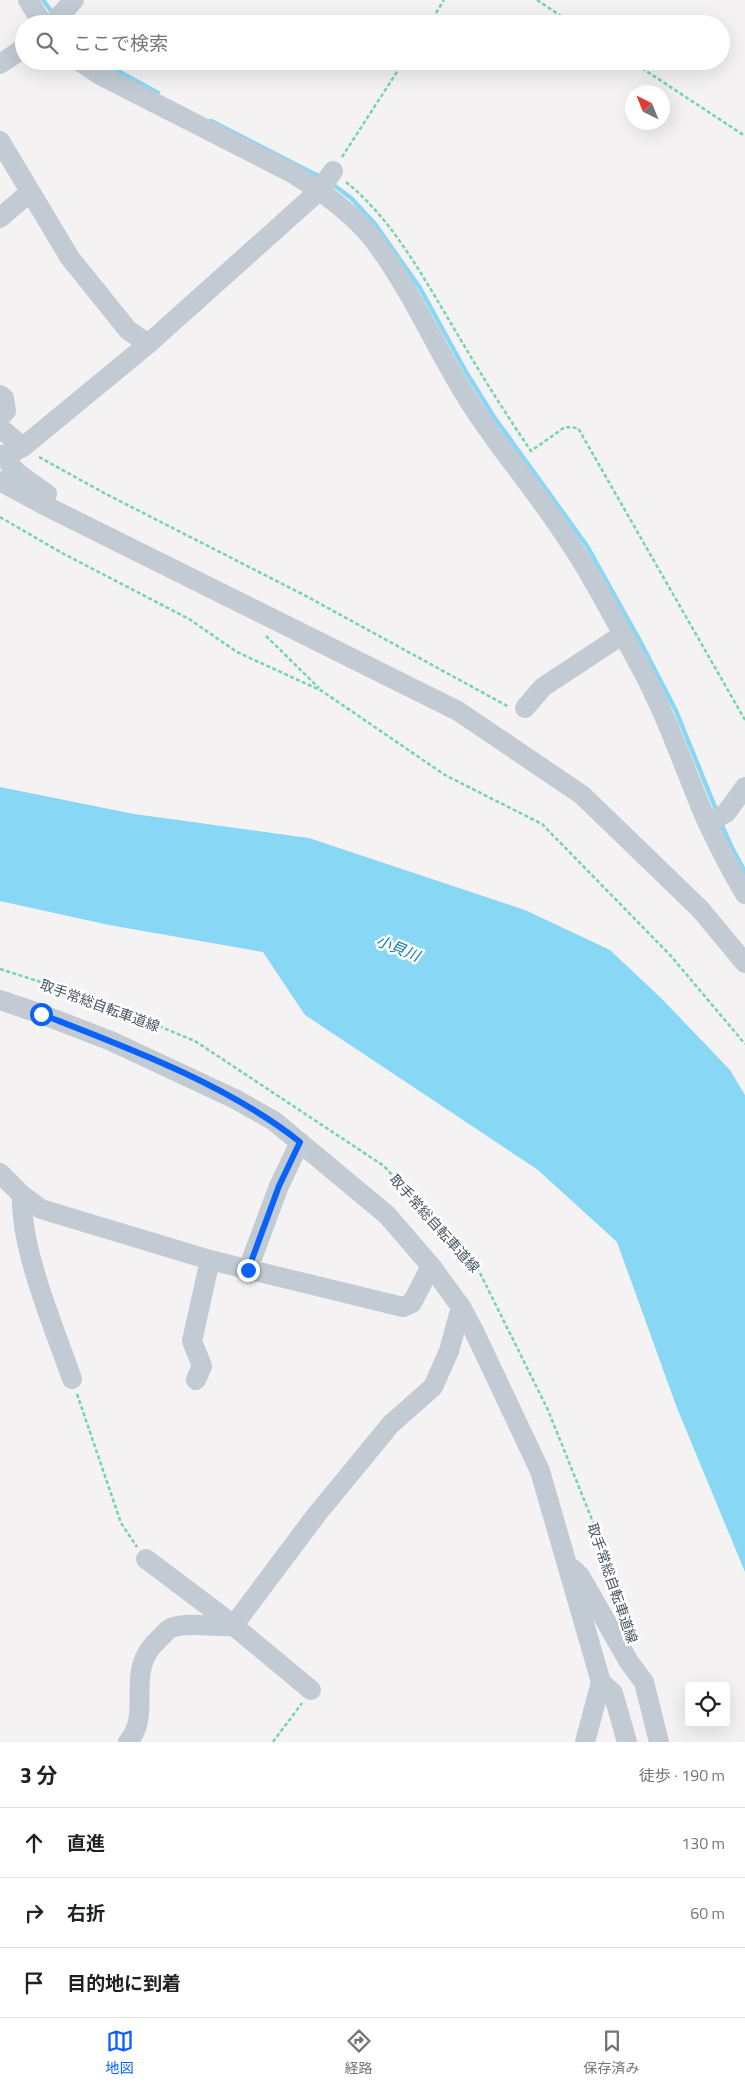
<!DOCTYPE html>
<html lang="ja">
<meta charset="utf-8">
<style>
body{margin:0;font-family:"Titillium Web","Noto Sans JP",sans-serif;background:#f2f2f2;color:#202124}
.controls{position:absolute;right:15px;bottom:15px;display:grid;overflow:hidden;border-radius:5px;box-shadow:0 5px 20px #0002}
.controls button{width:45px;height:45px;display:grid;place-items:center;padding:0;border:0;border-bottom:1px solid #e0e0e0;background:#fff;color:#202124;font:25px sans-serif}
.compass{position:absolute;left:625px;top:85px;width:45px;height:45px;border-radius:50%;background:#fff;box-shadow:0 5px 20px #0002;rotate:317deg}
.stop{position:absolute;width:15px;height:15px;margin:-11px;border:4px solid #0a62f6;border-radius:50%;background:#fff}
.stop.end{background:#0a62f6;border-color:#fff;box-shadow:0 1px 5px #0008}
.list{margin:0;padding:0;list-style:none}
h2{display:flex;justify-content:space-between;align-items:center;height:65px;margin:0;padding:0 20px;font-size:21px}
h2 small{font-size:16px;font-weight:400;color:#757577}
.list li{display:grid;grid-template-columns:32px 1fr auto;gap:15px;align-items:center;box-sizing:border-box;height:70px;padding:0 20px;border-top:1px solid #e0e0e0}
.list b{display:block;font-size:19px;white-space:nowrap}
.list em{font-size:16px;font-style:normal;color:#757577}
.icon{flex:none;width:28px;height:28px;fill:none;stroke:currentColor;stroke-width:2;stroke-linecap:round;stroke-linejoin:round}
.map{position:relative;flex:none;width:745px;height:1742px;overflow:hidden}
.search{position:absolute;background:#fff;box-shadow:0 5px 20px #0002;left:15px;right:15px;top:15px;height:55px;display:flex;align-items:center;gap:12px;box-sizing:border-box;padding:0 18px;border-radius:28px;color:#757577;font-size:19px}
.sheet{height:275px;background:#fff}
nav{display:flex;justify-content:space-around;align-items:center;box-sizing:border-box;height:70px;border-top:1px solid #e0e0e0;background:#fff;font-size:14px;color:#757577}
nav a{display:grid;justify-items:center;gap:2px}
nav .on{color:#0a62f6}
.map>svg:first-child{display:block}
</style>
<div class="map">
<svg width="745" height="1742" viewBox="0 0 745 1742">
<rect width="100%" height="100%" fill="#f4f2f2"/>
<polygon fill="#88d7f4" points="0,787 134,814 309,838 525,910 610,950 662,999 730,1070 745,1095 745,1572 677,1408 617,1242 538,1170 305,1015 263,952 109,925 0,901"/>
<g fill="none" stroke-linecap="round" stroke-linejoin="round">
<g stroke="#88d7f4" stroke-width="4.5">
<polyline points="43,0 54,15"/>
<polyline points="100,61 158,93"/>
<polyline points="211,121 322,178"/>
<polyline points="331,183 351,198 375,224 420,288 466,372 494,417 587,546 640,641 676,711 717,812"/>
<polyline points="720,821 731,846 745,872"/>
</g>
<g stroke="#73d5ab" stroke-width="2.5" stroke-dasharray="4 2.5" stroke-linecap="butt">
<polyline points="537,0 573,24"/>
<polyline points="429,24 444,0"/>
<polyline points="631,61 745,136"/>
<polyline points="342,157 404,61"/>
<path d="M346,182C392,219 422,275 452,325C477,368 503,410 531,451L565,427L578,428L745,720"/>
<polyline points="39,457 104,493 306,596 509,707"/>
<polyline points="0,517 62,553 189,619 237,652 322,691 445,775 542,824 671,956 745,1044"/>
<polyline points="266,636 319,688"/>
<polyline points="0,969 91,998 195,1041 384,1166 480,1273 548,1410 597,1532 626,1618"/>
<polyline points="77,1394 121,1523 137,1547"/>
<polyline points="273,1742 302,1703"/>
</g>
<g stroke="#c2cbd4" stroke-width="20">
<polyline points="28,0 43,24"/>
<polyline points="52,24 74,0"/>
<path d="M79,61L100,75L292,173C321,191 350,211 372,238C411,288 435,348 469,401C497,445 531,485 560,528C590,571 615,620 640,666C666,714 684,767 705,817C717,843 730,869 745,894"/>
<polyline points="0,64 24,48"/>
<polyline points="0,141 70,258 128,330 148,344"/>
<polyline points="0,218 30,192"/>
<polyline points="0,395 4,398 6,411 0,417"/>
<polyline points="0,428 23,447"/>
<polyline points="9,454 23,447 148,344 320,190 333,171"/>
<polyline points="0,455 9,454 10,465 20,475 47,494"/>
<polyline points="0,481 44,505 458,711 582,795 700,909 745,963"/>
<polyline points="525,708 543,687 622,635"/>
<polyline points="708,823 726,813 745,787"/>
<polyline points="0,1000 41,1014 111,1041 235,1099 274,1121 387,1215 431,1266 461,1307 473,1329 540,1471 601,1682 613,1693 627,1742"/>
<polyline points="0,1173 22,1195 41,1209 210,1260 403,1307 412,1303 431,1266"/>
<path d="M22,1195C20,1249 54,1327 72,1379"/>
<polyline points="248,1269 279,1186 300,1142"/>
<polyline points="196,1380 202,1366 192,1341 210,1260"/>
<polyline points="146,1559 223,1617 311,1690"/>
<polyline points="573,1569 580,1576 629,1662 644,1682 659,1742"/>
<path d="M128,1742C154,1712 122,1670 160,1638C163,1635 167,1630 171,1628C187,1621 215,1628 233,1626L317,1514L391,1424L433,1387L449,1351L461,1307"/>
<polyline points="585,1742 601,1682"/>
</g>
</g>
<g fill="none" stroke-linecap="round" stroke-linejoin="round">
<path stroke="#0a62f6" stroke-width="6" d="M41,1014C128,1048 227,1084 300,1142L279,1186L248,1270"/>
</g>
<g text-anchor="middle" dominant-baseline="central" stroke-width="5" stroke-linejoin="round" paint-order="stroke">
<g font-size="14" fill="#485361" stroke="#fff">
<text transform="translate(100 1005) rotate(20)">取手常総自転車道線</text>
<text transform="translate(435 1223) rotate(48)">取手常総自転車道線</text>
<text transform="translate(613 1583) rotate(71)">取手常総自転車道線</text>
</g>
<g font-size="15" font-style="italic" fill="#027dab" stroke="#fff">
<text transform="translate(398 948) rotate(22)">小貝川</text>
</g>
</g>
</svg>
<div class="controls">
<button><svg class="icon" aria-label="locate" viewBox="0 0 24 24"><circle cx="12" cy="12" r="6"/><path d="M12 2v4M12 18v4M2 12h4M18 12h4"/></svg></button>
</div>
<svg class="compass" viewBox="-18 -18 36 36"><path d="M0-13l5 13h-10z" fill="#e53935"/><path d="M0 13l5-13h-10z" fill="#757577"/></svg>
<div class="stop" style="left:41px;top:1014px"></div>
<div class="stop end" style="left:248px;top:1270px"></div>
<div class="search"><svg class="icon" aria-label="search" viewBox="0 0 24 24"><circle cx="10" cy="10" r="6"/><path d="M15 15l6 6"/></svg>ここで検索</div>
</div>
<section class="sheet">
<h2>3 分<small>徒歩 · 190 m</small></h2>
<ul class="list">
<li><svg class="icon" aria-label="ahead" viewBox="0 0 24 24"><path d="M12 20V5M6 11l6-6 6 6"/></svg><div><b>直進</b></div><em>130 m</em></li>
<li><svg class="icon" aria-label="right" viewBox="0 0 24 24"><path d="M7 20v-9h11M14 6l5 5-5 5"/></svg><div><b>右折</b></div><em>60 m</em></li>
<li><svg class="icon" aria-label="arrive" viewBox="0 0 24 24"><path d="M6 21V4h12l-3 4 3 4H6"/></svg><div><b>目的地に到着</b></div></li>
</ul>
</section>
<nav>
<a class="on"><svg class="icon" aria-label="map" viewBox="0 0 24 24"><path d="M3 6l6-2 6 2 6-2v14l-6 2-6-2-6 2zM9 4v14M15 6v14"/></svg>地図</a>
<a><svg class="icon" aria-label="directions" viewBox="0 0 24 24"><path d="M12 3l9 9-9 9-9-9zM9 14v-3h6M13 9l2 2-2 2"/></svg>経路</a>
<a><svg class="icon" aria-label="saved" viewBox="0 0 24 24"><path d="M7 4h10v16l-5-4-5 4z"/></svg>保存済み</a>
</nav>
